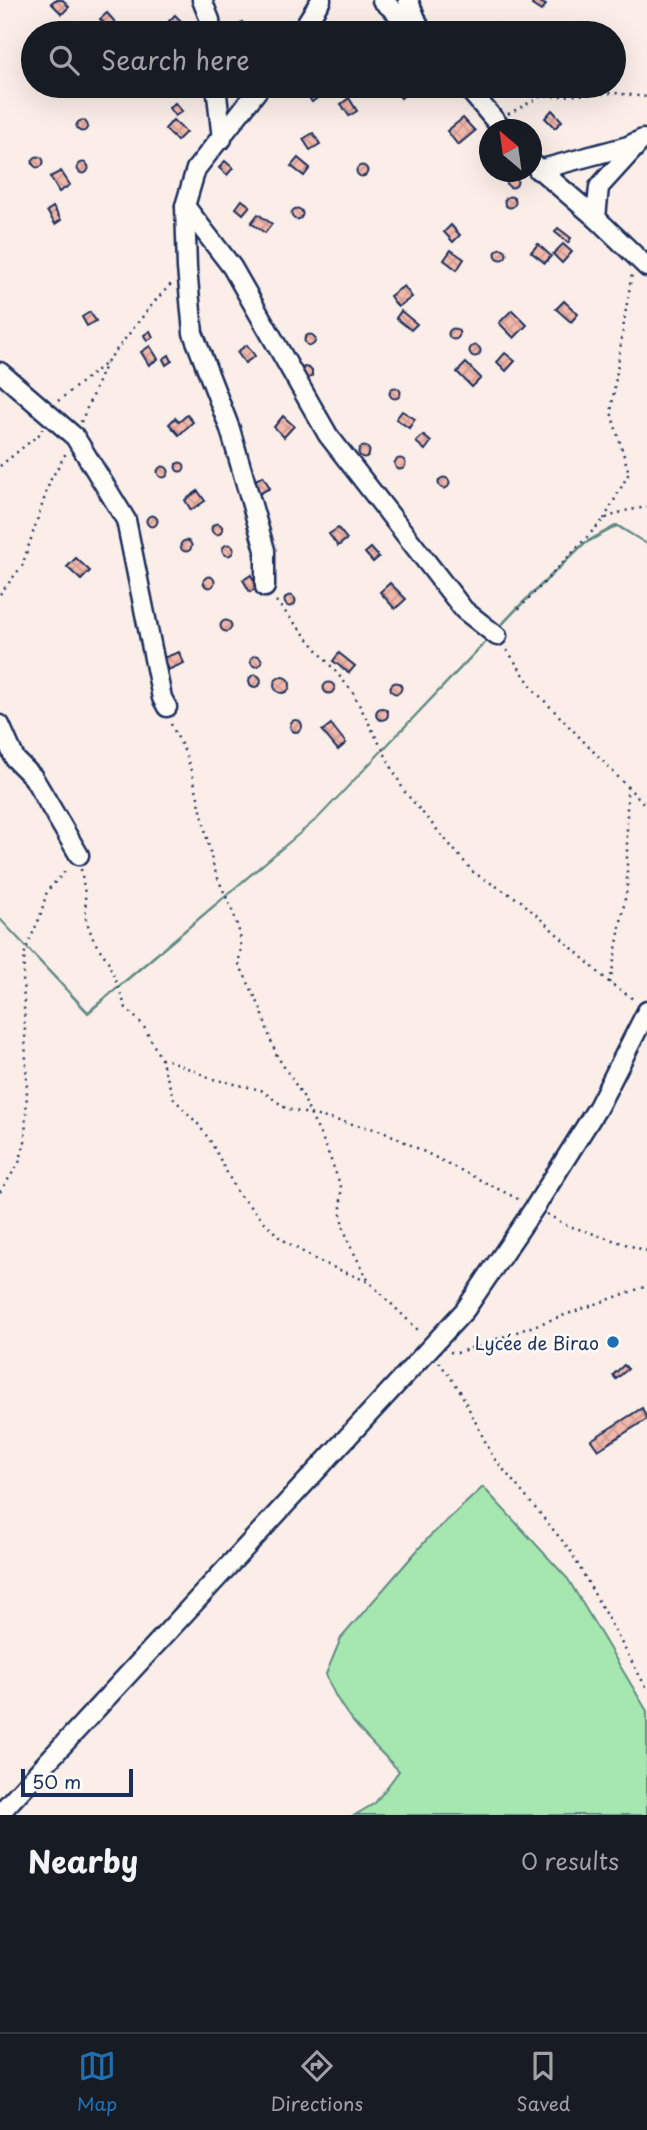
<!DOCTYPE html>
<meta charset="utf-8">
<style>
body{margin:0;font-family:"Playpen Sans",sans-serif;background:#20242c;color:#f1f3f6}
.compass{position:absolute;left:479px;top:119px;width:63px;height:63px;border-radius:50%;background:#171b24;box-shadow:0 7px 28px #0002;rotate:331deg}
.scale{position:absolute;left:21px;bottom:18px;width:112px;box-sizing:border-box;padding-left:7px;border:4px solid #1b2f5e;border-top:0;font-size:19px;line-height:24px;white-space:nowrap;color:#1b2f5e;-webkit-text-stroke:5px #fdfcf7;paint-order:stroke}
.list{margin:0;padding:0;list-style:none}
h2{display:flex;justify-content:space-between;align-items:center;height:91px;margin:0;padding:0 28px;font-size:30px}
h2 small{font-size:23px;font-weight:400;color:#9ea1a6}
.icon{flex:none;width:38px;height:38px;fill:none;stroke:currentColor;stroke-width:2;stroke-linecap:round;stroke-linejoin:round}
.map{position:relative;flex:none;width:647px;height:1815px;overflow:hidden}
.search{position:absolute;background:#171b24;box-shadow:0 7px 28px #0002;left:21px;right:21px;top:21px;height:77px;display:flex;align-items:center;gap:18px;box-sizing:border-box;padding:0 24px;border-radius:38px;color:#9ea1a6;font-size:26px}
.sheet{height:217px;background:#171b24}
nav{display:flex;justify-content:space-around;align-items:center;box-sizing:border-box;height:98px;border-top:2px solid #363941;background:#171b24;font-size:19px;color:#9ea1a6}
nav a{display:grid;justify-items:center;gap:4px}
nav .on{color:#1f6fb2}
.map>svg:first-child{display:block}
</style>
<div class="map">
<svg width="647" height="1815" viewBox="0 0 647 1815">
<defs>
<pattern id="building-cross-hatch" width="8" height="8" patternUnits="userSpaceOnUse" patternTransform="scale(1.75)"><rect width="8" height="8" fill="#f1b8aa"/><path d="M0 0l8 8M0 8l8-8" fill="none" stroke="#ce9e95"/></pattern>
</defs>
<rect width="100%" height="100%" fill="#fbeee8"/>
<filter id="ink" filterUnits="userSpaceOnUse"><feTurbulence type="fractalNoise" baseFrequency=".0143" numOctaves="2"/><feDisplacementMap in="SourceGraphic" scale="14" xChannelSelector="R" yChannelSelector="G"/><feConvolveMatrix kernelMatrix="1 2 1 2 8 2 1 2 1" color-interpolation-filters="sRGB"/></filter>
<g filter="url(#ink)">
<g fill="#a6e6af" stroke="#608a86" stroke-width="2">
<polygon points="617,525 647,544 617,526 584,544 517,609 319,817 88,1013 0,919 88,1012 319,817 517,608 584,543"/>
<path d="M483,1487L568,1579L647,1711V1815H355L375,1803L399,1771C371,1741 339,1714 326,1674L341,1638L428,1538Z"/>
</g>
<g fill="url(#building-cross-hatch)" stroke="#1b2f5e" stroke-width="2">
<polygon points="55,0 63,0 69,7 62,14 51,3"/>
<polygon points="536,0 546,5 541,11 532,5"/>
<polygon points="107,13 116,23 109,29 100,19"/>
<polygon points="175,15 185,25 178,31 169,21"/>
<polygon points="242,22 249,31 246,33 237,33 234,28"/>
<polygon points="495,23 508,33 488,32"/>
<polygon points="58,86 77,86 78,87 65,96"/>
<polygon points="291,86 302,86 302,90 299,93 294,92"/>
<polygon points="310,86 313,86 320,96 312,102 304,90"/>
<polygon points="391,86 404,86 409,91 401,98"/>
<polygon points="349,98 357,111 349,116 341,104"/>
<polygon points="175,103 182,111 175,116 169,108"/>
<polygon points="552,110 562,121 555,128 545,118"/>
<polygon points="463,118 475,131 458,145 447,131"/>
<polygon points="173,120 186,132 177,141 165,129"/>
<circle cx="82" cy="126" r="5.5"/>
<polygon points="313,133 320,144 310,150 303,139"/>
<circle cx="38" cy="162" r="5.5"/>
<polygon points="298,158 310,168 304,176 291,166"/>
<polygon points="225,161 233,168 227,175 219,168"/>
<circle cx="83" cy="168" r="5.5"/>
<circle cx="362" cy="171" r="5.5"/>
<polygon points="61,171 70,185 59,192 50,177"/>
<circle cx="512" cy="182" r="5.5"/>
<circle cx="510" cy="202" r="5.5"/>
<polygon points="242,200 250,206 243,214 236,208"/>
<polygon points="53,207 61,220 55,224 47,211"/>
<circle cx="297" cy="214" r="5.5"/>
<polygon points="258,214 272,224 265,233 251,223"/>
<polygon points="451,225 460,235 453,242 444,232"/>
<polygon points="558,228 571,238 568,243 555,232"/>
<polygon points="538,244 551,256 545,263 531,252"/>
<polygon points="563,244 572,252 562,263 553,254"/>
<circle cx="501" cy="254" r="5.5"/>
<polygon points="451,250 464,259 457,270 444,260"/>
<polygon points="404,286 412,297 398,307 390,296"/>
<polygon points="564,301 578,314 571,322 556,309"/>
<polygon points="512,310 527,325 514,338 499,323"/>
<polygon points="401,311 417,324 411,330 396,318"/>
<polygon points="90,312 96,321 87,326 82,317"/>
<circle cx="454" cy="334" r="5.5"/>
<polygon points="150,331 153,337 147,341 144,335"/>
<circle cx="310" cy="340" r="5.5"/>
<polygon points="247,345 255,356 245,363 237,352"/>
<circle cx="475" cy="351" r="5.5"/>
<polygon points="150,346 158,359 149,365 141,352"/>
<polygon points="505,353 515,361 506,371 497,362"/>
<polygon points="169,355 172,361 166,365 163,359"/>
<polygon points="466,363 481,378 472,387 457,372"/>
<polygon points="304,367 309,368 312,371 312,376 308,379 303,378 301,370"/>
<circle cx="395" cy="393" r="5.5"/>
<polygon points="402,411 415,419 409,428 396,419"/>
<polygon points="187,415 193,422 179,435 169,424 175,418 179,422"/>
<polygon points="283,416 294,426 284,437 274,427"/>
<polygon points="423,435 431,442 425,450 416,442"/>
<circle cx="364" cy="452" r="5.5"/>
<circle cx="400" cy="464" r="5.5"/>
<circle cx="180" cy="467" r="4.5"/>
<circle cx="163" cy="472" r="5.5"/>
<polygon points="263,476 270,488 259,494 252,482"/>
<circle cx="444" cy="483" r="5.5"/>
<polygon points="198,491 205,501 191,510 185,500"/>
<circle cx="152" cy="521" r="5.5"/>
<circle cx="217" cy="529" r="5.5"/>
<polygon points="338,528 347,539 338,546 329,534"/>
<circle cx="186" cy="546" r="5.5"/>
<circle cx="228" cy="550" r="5.5"/>
<polygon points="371,548 379,557 373,562 365,553"/>
<polygon points="76,558 90,571 81,580 67,567"/>
<polygon points="251,575 258,587 250,592 243,580"/>
<circle cx="209" cy="582" r="5.5"/>
<polygon points="390,583 406,599 395,609 380,592"/>
<circle cx="290" cy="601" r="5.5"/>
<circle cx="226" cy="626" r="5.5"/>
<polygon points="179,652 184,663 168,670 163,658"/>
<polygon points="339,653 355,666 349,673 333,661"/>
<circle cx="256" cy="661" r="5.5"/>
<circle cx="255" cy="681" r="6"/>
<circle cx="282" cy="685" r="8"/>
<circle cx="396" cy="688" r="5.5"/>
<circle cx="329" cy="688" r="5.5"/>
<circle cx="382" cy="714" r="6"/>
<circle cx="296" cy="726" r="6"/>
<polygon points="331,724 346,743 338,750 322,731"/>
<polygon points="624,1365 628,1369 616,1379 613,1375"/>
<polygon points="642,1408 647,1419 598,1450 591,1440"/>
</g>
<g fill="none" stroke-linecap="round" stroke-linejoin="round">
<defs>
<g id="street">
<polyline points="202,0 210,20 211,33"/>
<polyline points="382,0 419,33"/>
<polyline points="408,0 422,33"/>
<polyline points="300,33 321,0"/>
<polyline points="216,86 222,139"/>
<polyline points="261,86 196,169 185,206 187,268 193,333 230,429 265,550 265,587"/>
<polyline points="466,86 503,130"/>
<polyline points="532,163 596,218 647,267"/>
<polyline points="538,170 628,146 643,139"/>
<polyline points="185,206 232,267 328,435 464,610 497,636"/>
<polyline points="596,218 599,187 639,143"/>
<polyline points="0,372 75,437 126,520 162,698 167,707"/>
<polyline points="0,725 15,759 33,777 79,855"/>
<polyline points="0,1813 465,1310 535,1207 598,1107 647,1011"/>
</g>
</defs>
<use href="#street" stroke="#1b2f5e" stroke-width="23"/>
<g stroke="#1b2f5e" stroke-width="2.5" stroke-dasharray="2 5" stroke-linecap="butt">
<polyline points="508,114 540,97 615,93 647,97"/>
<polyline points="58,401 106,363 155,301 172,283"/>
<polyline points="81,422 106,363"/>
<polyline points="0,466 42,432 42,429"/>
<polyline points="604,519 629,473 611,412 626,309 632,274"/>
<polyline points="0,594 22,566 50,481 66,453"/>
<polyline points="276,601 352,691 404,791 474,873 521,901 610,983 636,1001"/>
<polyline points="519,609 604,519 624,511 647,507"/>
<polyline points="507,650 534,690 647,807"/>
<path d="M171,724C176,735 183,746 187,758C199,793 204,829 213,864C221,894 250,931 238,962L261,1009L270,1038L277,1056L303,1096L310,1114L325,1144L341,1187V1218L348,1241L368,1280"/>
<polyline points="81,869 85,894 86,920 94,941 108,961 126,1008 143,1025 161,1059 174,1099 198,1124 211,1142 238,1194 280,1238 318,1261 369,1282 421,1333"/>
<polyline points="610,983 627,888 627,785"/>
<polyline points="161,1059 171,1061 213,1079 261,1090 287,1109 383,1131 520,1200"/>
<polyline points="0,1192 19,1163 25,1142 27,1090 23,977 25,951 40,917 47,891 68,868"/>
<polyline points="547,1214 566,1225 647,1251"/>
<polyline points="450,1352 457,1353 647,1286"/>
<polyline points="439,1362 459,1389 493,1457 570,1550 647,1689"/>
</g>
<use href="#street" stroke="#fdfcf7" stroke-width="18"/>
</g>
</g>
<circle fill="#1f6fb2" stroke="#fdfcf7" stroke-width="2.5" cx="613" cy="1342" r="7"/>
<g text-anchor="middle" dominant-baseline="central" stroke-width="5" stroke-linejoin="round" paint-order="stroke">
<g font-size="18" fill="#1b2f5e" stroke="#fdfcf7" text-anchor="end">
<text x="599" y="1342">Lycée de Birao</text>
</g>
</g>
</svg>
<svg class="compass" viewBox="-18 -18 36 36"><path d="M0-13l5 13h-10z" fill="#e53935"/><path d="M0 13l5-13h-10z" fill="#9ea1a6"/></svg>
<div class="scale">50 m</div>
<div class="search"><svg class="icon" aria-label="search" viewBox="0 0 24 24"><circle cx="10" cy="10" r="6"/><path d="M15 15l6 6"/></svg>Search here</div>
</div>
<section class="sheet">
<h2>Nearby<small>0 results</small></h2>
<ul class="list">
</ul>
</section>
<nav>
<a class="on"><svg class="icon" aria-label="map" viewBox="0 0 24 24"><path d="M3 6l6-2 6 2 6-2v14l-6 2-6-2-6 2zM9 4v14M15 6v14"/></svg>Map</a>
<a><svg class="icon" aria-label="directions" viewBox="0 0 24 24"><path d="M12 3l9 9-9 9-9-9zM9 14v-3h6M13 9l2 2-2 2"/></svg>Directions</a>
<a><svg class="icon" aria-label="saved" viewBox="0 0 24 24"><path d="M7 4h10v16l-5-4-5 4z"/></svg>Saved</a>
</nav>
